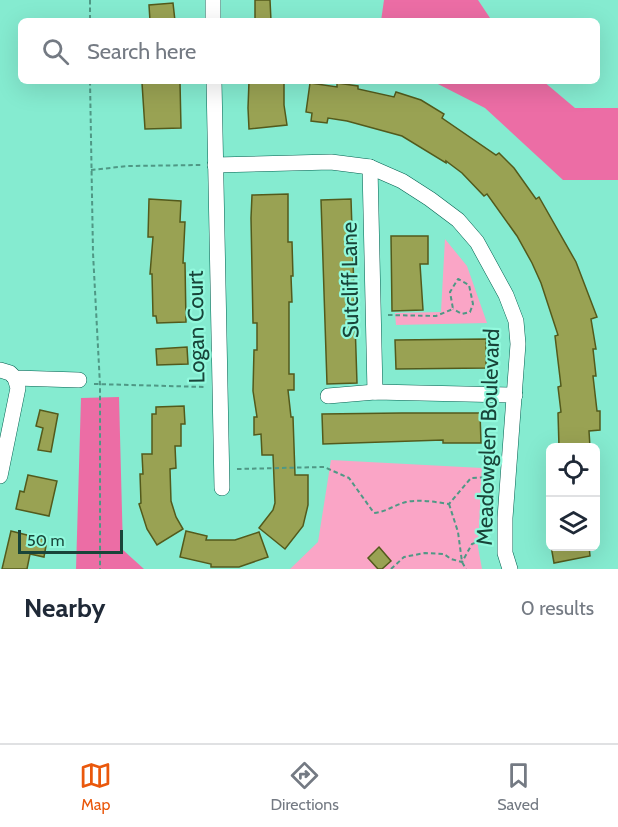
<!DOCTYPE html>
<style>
body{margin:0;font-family:Cabin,sans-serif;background:#f2f2f3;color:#1f2937}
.controls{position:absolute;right:18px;bottom:18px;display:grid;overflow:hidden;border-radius:9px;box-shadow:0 6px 24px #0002}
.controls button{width:54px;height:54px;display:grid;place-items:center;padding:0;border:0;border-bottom:2px solid #e0e1e3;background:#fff;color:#1f2937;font:30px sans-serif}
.scale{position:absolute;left:18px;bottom:15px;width:105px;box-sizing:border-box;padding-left:6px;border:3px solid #184439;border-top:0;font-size:16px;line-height:21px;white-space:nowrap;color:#184439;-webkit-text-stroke:4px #92f9dd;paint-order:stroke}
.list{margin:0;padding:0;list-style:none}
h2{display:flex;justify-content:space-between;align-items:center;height:78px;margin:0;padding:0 24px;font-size:26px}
h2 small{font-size:20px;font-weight:400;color:#747a83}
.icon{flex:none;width:33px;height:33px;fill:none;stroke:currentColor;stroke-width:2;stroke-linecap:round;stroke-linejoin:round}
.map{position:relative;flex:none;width:618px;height:569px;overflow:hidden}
.search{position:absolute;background:#fff;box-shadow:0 6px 24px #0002;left:18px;right:18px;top:18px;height:66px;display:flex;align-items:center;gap:15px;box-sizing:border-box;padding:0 21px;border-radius:9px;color:#747a83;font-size:22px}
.sheet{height:174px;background:#fff}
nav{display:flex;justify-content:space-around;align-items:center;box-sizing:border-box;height:84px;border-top:2px solid #e0e1e3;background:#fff;font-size:16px;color:#747a83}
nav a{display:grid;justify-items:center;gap:3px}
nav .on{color:#ea580c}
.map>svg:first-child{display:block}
</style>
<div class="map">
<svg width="618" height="569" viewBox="0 0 618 569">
<rect width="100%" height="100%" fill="#85ebd0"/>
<g fill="#faa5c6">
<polygon points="445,239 467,266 487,323 396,325 395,313 441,312"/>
<polygon points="331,460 482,468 478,547 482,569 290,569 318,542"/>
</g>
<g fill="#ec6da5">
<polygon points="384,0 478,0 492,21 381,21"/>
<polygon points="432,81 543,81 575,108 618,108 618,180 563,180 485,108"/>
<polygon points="119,397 123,550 144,569 76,569 81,398"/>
</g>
<g fill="#99a253" stroke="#535a1c" stroke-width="1.5">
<polygon points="255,0 270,0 271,21 255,21"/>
<polygon points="173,3 175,21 150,21 149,5"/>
<polygon points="249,81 284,81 284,105 287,125 249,129 248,108"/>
<polygon points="180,82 181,128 145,129 142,83"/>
<polygon points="310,83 337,87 337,83 358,86 358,89 394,97 396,92 421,100 444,114 442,118 496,155 499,153 514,168 536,199 539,197 576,262 597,317 591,319 596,349 593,349 596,376 593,376 597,411 600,411 600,430 589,431 590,447 559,447 558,413 561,412 558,387 561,386 555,336 558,335 541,283 532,263 517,236 487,194 484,196 462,173 446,161 446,163 402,136 347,121 328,118 327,123 311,121 312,113 306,112"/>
<polygon points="288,194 288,242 292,242 293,276 291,276 292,302 289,302 289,374 294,374 294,390 288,390 291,417 293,417 295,475 308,475 308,505 303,526 285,549 259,528 273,510 275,503 273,455 262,455 261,434 254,435 254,417 257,417 253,391 254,350 257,350 257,323 253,323 251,218 252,195"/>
<polygon points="149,199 181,201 180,222 185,222 183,263 185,263 186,322 157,323 156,316 153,316 152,274 150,274 153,237 148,237"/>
<polygon points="351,199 357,383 327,384 321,200"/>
<polygon points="391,236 428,236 428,264 420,264 423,310 392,311"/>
<polygon points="486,339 486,368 396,369 395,340"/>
<polygon points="187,347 188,364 157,365 156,349"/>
<polygon points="184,406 185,424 181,424 181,446 175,446 176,468 170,469 171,501 176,517 183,529 157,545 147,529 139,504 141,503 140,474 143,474 142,454 152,454 152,414 156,414 156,407"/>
<polygon points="40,410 58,414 51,452 38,450 43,428 36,426"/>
<polygon points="402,413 480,413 481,443 443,443 443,440 323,444 322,414"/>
<polygon points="28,475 57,481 49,516 16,509 20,491 24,492"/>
<polygon points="11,531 47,540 44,557 30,554 27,569 2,569"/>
<polygon points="186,531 207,536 206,540 235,540 259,532 268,557 239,567 211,567 211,564 180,557"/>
<polygon points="551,546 589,546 590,556 554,563"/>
<polygon points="379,547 391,561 382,569 378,569 368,558"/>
</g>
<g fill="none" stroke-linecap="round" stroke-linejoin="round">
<defs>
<g id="street">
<polyline points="213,0 213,21"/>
<polyline points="214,81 222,488"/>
<polyline points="215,165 331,162 370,167 402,181 430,199 458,220 477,242 506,295 516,321 518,344 505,518 505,553 510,569"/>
<polyline points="370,167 375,392"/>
<polyline points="0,370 10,373 15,378 79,380"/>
<polyline points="328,396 375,392 515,395"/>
<polyline points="0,476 18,388 15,378"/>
</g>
</defs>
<use href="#street" stroke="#00604f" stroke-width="16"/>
<g stroke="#4f9885" stroke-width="2" stroke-dasharray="4.5 3" stroke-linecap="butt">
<polyline points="90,0 90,21"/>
<polyline points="90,81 93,253 100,385 100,569"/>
<polyline points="91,170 128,166 202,165"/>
<polyline points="388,315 436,316 453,309 450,292 458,279 469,285 473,304 470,312 462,314 453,309"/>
<polyline points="94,384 205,387"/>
<path d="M237,469L324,467L349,478L374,513C386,512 394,505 406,502C420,499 435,502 449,504L471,478L493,477"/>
<polyline points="449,504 458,532 462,562 466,569"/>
<polyline points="391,569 404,557 425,553 444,554 451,559 462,562 472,544 492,537"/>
</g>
<use href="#street" stroke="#fff" stroke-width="15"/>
</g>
<g text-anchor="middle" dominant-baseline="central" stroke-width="4.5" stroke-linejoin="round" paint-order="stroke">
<g font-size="22" fill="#184439" stroke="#92f9dd">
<text transform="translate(350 280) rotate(-91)">Sutcliff Lane</text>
<text transform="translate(196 327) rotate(-91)">Logan Court</text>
<text transform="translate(488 437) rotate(-88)">Meadowglen Boulevard</text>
</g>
</g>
</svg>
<div class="controls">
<button><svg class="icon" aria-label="locate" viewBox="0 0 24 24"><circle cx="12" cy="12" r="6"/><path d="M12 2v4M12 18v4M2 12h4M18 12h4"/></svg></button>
<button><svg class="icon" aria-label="layers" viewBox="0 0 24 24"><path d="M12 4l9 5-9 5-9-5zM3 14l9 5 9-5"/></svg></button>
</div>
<div class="scale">50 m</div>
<div class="search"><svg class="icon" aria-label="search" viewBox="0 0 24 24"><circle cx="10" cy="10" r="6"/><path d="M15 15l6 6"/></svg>Search here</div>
</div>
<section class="sheet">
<h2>Nearby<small>0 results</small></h2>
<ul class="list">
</ul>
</section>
<nav>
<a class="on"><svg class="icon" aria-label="map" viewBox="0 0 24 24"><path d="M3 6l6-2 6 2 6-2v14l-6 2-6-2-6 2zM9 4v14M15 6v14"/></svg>Map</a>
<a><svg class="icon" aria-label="directions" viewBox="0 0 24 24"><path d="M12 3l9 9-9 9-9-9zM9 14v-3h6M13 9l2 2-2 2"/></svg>Directions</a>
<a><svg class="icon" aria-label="saved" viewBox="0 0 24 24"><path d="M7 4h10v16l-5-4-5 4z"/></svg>Saved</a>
</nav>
